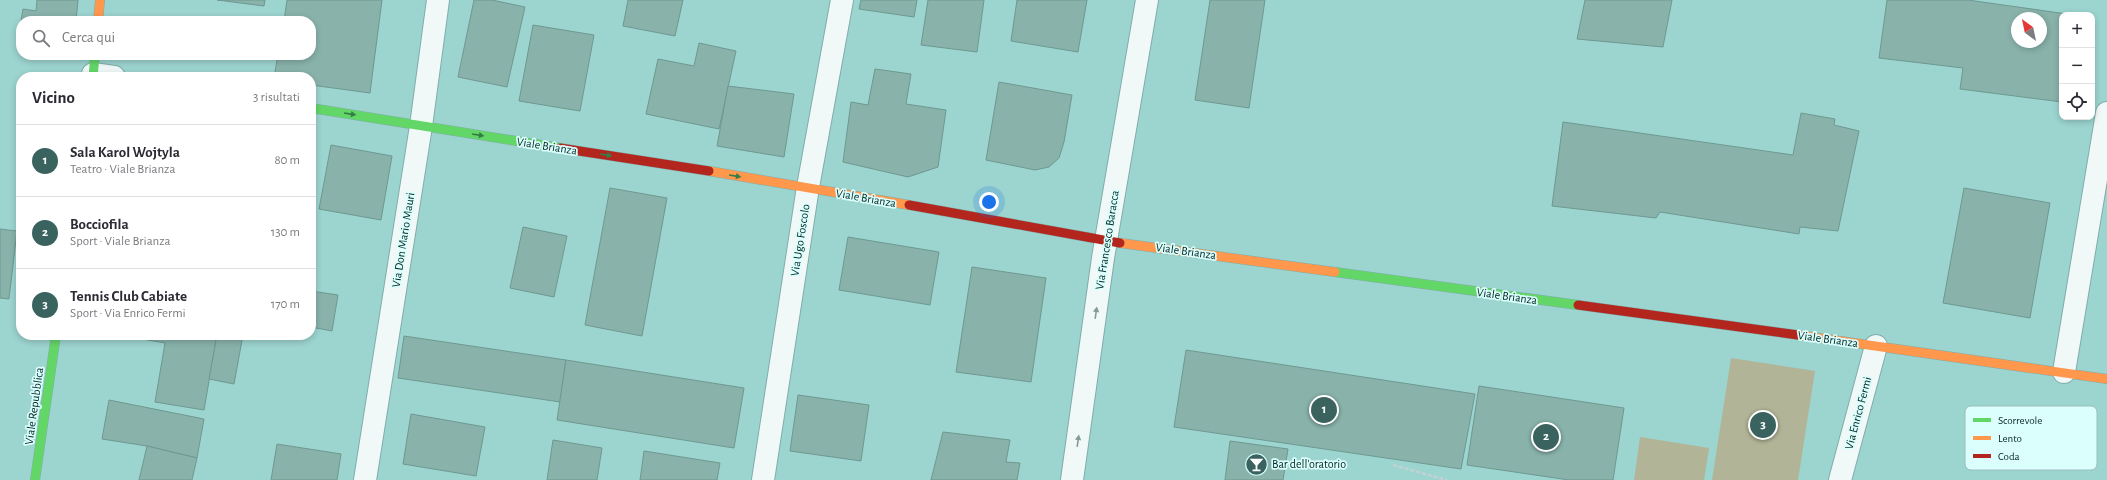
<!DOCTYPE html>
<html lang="it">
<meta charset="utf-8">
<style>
body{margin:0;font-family:"Alegreya Sans",sans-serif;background:#f2f2f3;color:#2b2b33}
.controls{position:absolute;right:12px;top:12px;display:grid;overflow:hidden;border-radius:8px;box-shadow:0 2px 6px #0003}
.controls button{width:36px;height:36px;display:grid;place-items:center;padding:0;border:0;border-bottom:1px solid #e1e1e2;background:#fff;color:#2b2b33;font:20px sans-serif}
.compass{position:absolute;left:2011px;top:12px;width:36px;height:36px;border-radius:50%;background:#fff;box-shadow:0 2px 6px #0003;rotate:327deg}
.you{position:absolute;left:989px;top:202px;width:14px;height:14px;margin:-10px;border:3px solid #fff;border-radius:50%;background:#1a73e8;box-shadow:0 0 0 6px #1a73e833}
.badge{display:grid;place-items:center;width:26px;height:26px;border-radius:50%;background:#3a6360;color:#fff;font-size:13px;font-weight:700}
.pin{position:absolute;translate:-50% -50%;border:2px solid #fff;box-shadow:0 1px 4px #0006}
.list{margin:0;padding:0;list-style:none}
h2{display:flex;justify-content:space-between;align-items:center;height:52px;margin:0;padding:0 16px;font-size:17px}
h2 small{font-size:13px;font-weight:400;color:#7c7c81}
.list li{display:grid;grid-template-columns:26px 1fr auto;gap:12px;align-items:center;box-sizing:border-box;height:72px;padding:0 16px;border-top:1px solid #e1e1e2}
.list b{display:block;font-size:15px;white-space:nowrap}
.list p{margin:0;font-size:13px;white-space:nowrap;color:#7c7c81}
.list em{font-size:13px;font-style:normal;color:#7c7c81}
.icon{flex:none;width:22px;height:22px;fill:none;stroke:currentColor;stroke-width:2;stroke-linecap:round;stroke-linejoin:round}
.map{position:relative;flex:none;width:2107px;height:480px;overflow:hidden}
.search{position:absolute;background:#fff;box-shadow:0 2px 6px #0003;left:16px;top:16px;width:300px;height:44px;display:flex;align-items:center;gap:10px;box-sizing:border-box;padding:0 14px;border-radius:16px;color:#7c7c81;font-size:15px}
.panel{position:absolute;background:#fff;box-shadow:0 2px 6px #0003;left:16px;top:72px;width:300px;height:268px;border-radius:16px}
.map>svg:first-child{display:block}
</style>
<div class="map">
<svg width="2107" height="480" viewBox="0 0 2107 480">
<rect width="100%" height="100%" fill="#9cd4cf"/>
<g fill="#b2b497">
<polygon points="1731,358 1815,371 1798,480 1712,480"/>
<polygon points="1640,437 1709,448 1704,480 1634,480"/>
</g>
<g fill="#88b2aa" stroke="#6e9991" fill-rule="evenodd">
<polygon points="37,0 78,0 76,21 21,21 23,9 36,11"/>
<polygon points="217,0 265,0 264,6"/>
<polygon points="287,0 382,0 370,93 311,85 311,77 274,77 278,55 311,55 311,21 284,21"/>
<polygon points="474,0 492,0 525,7 507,87 458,77"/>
<polygon points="628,0 683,0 675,36 623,26"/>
<polygon points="861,0 917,0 914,17 859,9"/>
<polygon points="928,0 984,0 977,52 921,45"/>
<polygon points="1017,0 1087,0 1078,52 1011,41"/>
<polygon points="1210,0 1265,0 1249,108 1195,100"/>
<polygon points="1585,0 1672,0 1663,47 1577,39"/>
<path d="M1887,0H1968L2074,15H2062V102L1960,89L1963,68L1879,58ZM2017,18H2041V42H2017Z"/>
<polygon points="21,22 21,51 18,50"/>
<polygon points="533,25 594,35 580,111 519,101"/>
<polygon points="699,43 736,51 719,129 646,114 658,59 694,66"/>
<polygon points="875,69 911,74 906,104 946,110 938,167 908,177 843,162 851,102 868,105"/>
<polygon points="999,82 1072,95 1064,142 1059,158 1049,167 1035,170 986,160"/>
<polygon points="728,86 794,94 784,157 717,146"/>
<polygon points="1801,113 1835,119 1834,125 1859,131 1838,231 1800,227 1799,234 1660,212 1656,218 1552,206 1563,122 1793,155"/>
<polygon points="331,145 392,156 381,220 319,209"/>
<polygon points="610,188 667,198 642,336 585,325"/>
<polygon points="1964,188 2050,203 2030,318 1943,303"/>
<polygon points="523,227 567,236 554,297 510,288"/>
<polygon points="0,229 17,231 9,299 0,298"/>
<polygon points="848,237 939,252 930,305 839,290"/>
<polygon points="972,267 1046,278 1031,382 956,372"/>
<polygon points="311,291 338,295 332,331 311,327"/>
<polygon points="120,335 217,335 204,410 155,402 165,343"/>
<polygon points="217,335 243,335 234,384 209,379"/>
<polygon points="404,336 566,360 560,402 398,378"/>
<polygon points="1186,350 1475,394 1461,469 1174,427"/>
<polygon points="566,360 744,388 734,448 557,420"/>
<polygon points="1479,386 1624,408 1613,480 1569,480 1467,465"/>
<polygon points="798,395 869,405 861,461 790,451"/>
<polygon points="109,400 204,419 197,458 147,446 102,439"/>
<polygon points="411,414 485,427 476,476 403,464"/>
<polygon points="943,432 1010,440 1006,462 1020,463 1017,480 931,480"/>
<polygon points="553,440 602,448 597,480 547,480"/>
<polygon points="1230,441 1288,449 1283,480 1225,480"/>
<polygon points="277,444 341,454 337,480 271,480"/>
<polygon points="147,446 197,458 192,480 139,480"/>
<polygon points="644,451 720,463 717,480 640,480"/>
</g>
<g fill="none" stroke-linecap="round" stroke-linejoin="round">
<defs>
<g id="street">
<polyline points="93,74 114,77"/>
<polyline points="2064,372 2107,113"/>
<polyline points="365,480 421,126 438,0"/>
<polyline points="763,480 808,187 842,0"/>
<polyline points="1072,480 1103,258 1147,0"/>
<polyline points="1840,480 1876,346"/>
</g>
<g id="fast">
<polyline points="93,77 95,55"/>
<polyline points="311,108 560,148"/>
<polyline points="1335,272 1578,305"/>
<polyline points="35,480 56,335"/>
</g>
<g id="slow">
<polyline points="98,21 100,0"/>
<polyline points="709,171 909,205"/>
<polyline points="1120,243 1335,272"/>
<polyline points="1798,335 2107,379"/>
</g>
<g id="jam">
<polyline points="560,148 709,171"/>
<polyline points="909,205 1120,243"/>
<polyline points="1578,305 1798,335"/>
</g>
</defs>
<use href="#street" stroke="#80adaa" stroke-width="24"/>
<use href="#fast" stroke="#80adaa" stroke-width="10"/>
<use href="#slow" stroke="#80adaa" stroke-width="10"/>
<use href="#jam" stroke="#80adaa" stroke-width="10"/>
<polyline stroke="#c1d3d2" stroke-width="2.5" stroke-dasharray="4 2" stroke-linecap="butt" points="1393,465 1447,480"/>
<use href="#street" stroke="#f0f9f8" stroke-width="22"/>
<use href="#fast" stroke="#63d668" stroke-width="9"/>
<use href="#slow" stroke="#ff974d" stroke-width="9"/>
<use href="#jam" stroke="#b3261e" stroke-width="9"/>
</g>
<defs><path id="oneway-solid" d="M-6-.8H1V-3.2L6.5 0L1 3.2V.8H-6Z"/></defs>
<g fill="#347e46">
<use href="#oneway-solid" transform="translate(350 114) rotate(9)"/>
<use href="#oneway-solid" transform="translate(478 135) rotate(9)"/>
<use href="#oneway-solid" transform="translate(606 155) rotate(9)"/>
<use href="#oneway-solid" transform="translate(735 176) rotate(9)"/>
</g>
<g fill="#869a99">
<use href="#oneway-solid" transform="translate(1096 313) rotate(-82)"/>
<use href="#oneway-solid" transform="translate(1078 441) rotate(-82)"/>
</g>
<defs>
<symbol id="bar-disc" viewBox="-11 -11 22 22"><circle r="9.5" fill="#3a6360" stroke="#dafffc"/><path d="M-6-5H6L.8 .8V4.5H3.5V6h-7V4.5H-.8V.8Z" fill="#fff"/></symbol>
</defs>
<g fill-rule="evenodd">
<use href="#bar-disc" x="1244" y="452" width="25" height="25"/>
</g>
<g text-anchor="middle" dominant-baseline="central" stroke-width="3.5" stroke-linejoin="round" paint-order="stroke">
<g font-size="12" fill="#052625" stroke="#dafffc">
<text transform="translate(547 146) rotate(9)">Viale Brianza</text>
<text transform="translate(866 198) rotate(10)">Viale Brianza</text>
<text transform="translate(403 240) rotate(-81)">Via Don Mario Mauri</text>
<text transform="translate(800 240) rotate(-81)">Via Ugo Foscolo</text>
<text transform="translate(1107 240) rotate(-81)">Via Francesco Baracca</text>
<text transform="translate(1186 251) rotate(8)">Viale Brianza</text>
<text transform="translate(1507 296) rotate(8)">Viale Brianza</text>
<text transform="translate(1828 339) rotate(8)">Viale Brianza</text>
<text transform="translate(34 406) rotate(-82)">Viale Repubblica</text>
<text transform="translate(1858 413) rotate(-75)">Via Enrico Fermi</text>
</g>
<g font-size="12" fill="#052625" stroke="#dafffc" text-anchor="start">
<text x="1272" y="464">Bar dell'oratorio</text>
</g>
</g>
<rect x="1965" y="406" width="132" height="64" rx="6" fill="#dafffc" stroke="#9abebc" stroke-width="1"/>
<rect x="1973" y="418" width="18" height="4" fill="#63d668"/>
<rect x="1973" y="436" width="18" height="4" fill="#ff974d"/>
<rect x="1973" y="454" width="18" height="4" fill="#b3261e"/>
<g font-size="11" fill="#052625">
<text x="1998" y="424">Scorrevole</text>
<text x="1998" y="442">Lento</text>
<text x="1998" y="460">Coda</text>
</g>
</svg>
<div class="controls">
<button>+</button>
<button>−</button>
<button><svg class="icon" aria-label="locate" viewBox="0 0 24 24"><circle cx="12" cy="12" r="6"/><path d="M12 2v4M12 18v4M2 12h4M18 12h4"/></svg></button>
</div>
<svg class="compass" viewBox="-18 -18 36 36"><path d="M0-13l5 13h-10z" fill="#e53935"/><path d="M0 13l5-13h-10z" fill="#7c7c81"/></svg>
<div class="you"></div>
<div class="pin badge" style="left:1324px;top:410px">1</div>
<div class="pin badge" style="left:1546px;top:437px">2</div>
<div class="pin badge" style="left:1763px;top:425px">3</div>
<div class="search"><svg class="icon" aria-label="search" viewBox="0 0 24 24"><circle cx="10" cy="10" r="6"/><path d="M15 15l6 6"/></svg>Cerca qui</div>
<section class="panel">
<h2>Vicino<small>3 risultati</small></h2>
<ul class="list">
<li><span class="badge">1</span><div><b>Sala Karol Wojtyla</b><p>Teatro · Viale Brianza</p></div><em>80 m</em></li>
<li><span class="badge">2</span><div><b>Bocciofila</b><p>Sport · Viale Brianza</p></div><em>130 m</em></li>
<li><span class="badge">3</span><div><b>Tennis Club Cabiate</b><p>Sport · Via Enrico Fermi</p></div><em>170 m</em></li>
</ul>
</section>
</div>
